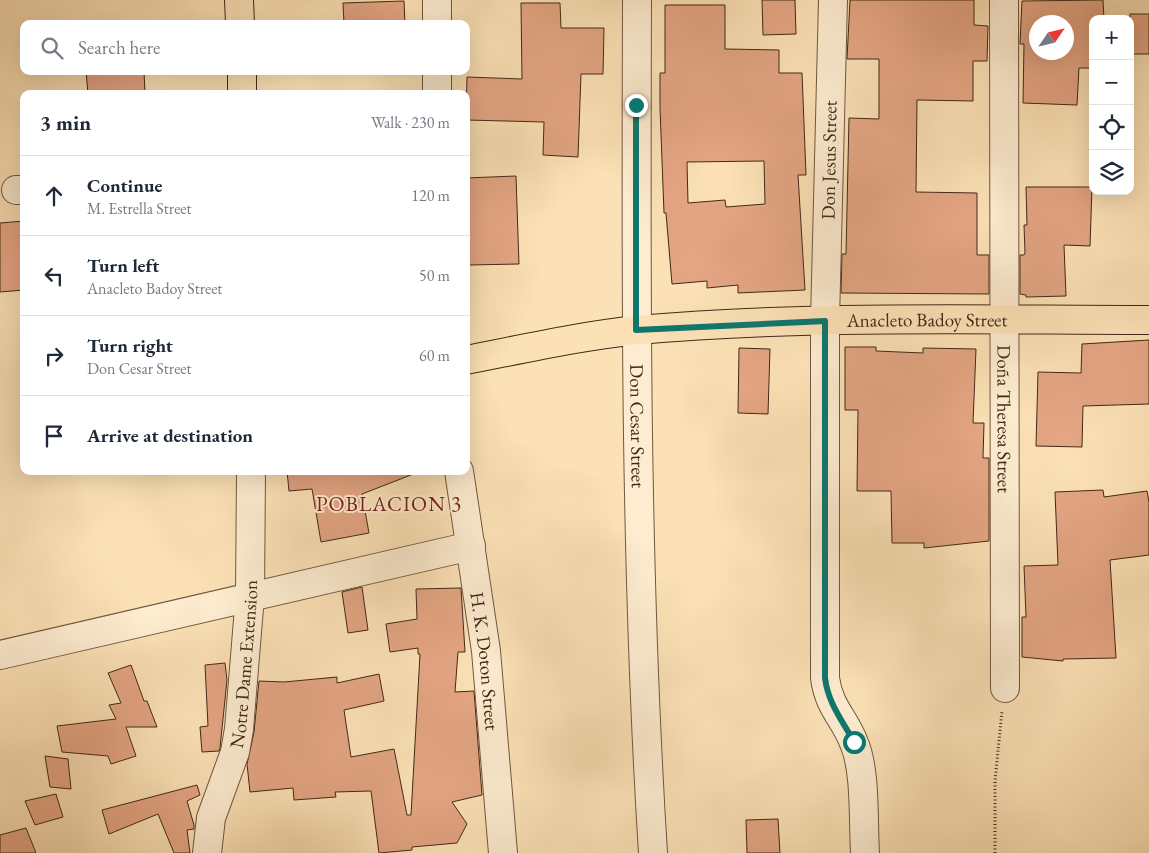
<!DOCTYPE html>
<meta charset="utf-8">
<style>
body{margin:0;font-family:"EB Garamond",serif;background:#f2f2f3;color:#1f2937}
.controls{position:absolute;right:15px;top:15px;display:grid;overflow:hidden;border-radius:10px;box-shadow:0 5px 20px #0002}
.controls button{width:45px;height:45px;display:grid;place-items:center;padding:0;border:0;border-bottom:1px solid #e0e1e3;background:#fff;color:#1f2937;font:25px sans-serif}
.compass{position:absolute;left:1029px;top:15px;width:45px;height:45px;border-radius:50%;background:#fff;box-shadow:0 5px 20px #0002;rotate:55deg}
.stop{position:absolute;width:15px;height:15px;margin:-11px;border:4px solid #0f766e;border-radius:50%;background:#fff}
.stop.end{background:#0f766e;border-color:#fff;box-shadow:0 1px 5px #0008}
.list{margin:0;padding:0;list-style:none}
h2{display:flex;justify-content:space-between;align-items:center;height:65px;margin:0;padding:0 20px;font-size:21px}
h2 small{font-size:16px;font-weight:400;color:#747a83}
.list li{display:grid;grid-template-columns:32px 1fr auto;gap:15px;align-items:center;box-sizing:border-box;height:80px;padding:0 20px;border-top:1px solid #e0e1e3}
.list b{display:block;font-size:19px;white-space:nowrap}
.list p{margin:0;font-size:16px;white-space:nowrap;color:#747a83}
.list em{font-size:16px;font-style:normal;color:#747a83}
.icon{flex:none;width:28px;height:28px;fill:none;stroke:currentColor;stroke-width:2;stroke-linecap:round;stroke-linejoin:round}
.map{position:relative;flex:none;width:1149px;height:853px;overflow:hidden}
.search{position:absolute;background:#fff;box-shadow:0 5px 20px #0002;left:20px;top:20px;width:450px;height:55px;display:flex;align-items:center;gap:12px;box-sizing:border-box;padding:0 18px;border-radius:10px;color:#747a83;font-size:19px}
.panel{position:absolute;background:#fff;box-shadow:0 5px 20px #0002;left:20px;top:90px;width:450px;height:385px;border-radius:10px}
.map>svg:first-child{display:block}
</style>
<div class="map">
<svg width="1149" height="853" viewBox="0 0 1149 853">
<rect width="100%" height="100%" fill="#fce1b6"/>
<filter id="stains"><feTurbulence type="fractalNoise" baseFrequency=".004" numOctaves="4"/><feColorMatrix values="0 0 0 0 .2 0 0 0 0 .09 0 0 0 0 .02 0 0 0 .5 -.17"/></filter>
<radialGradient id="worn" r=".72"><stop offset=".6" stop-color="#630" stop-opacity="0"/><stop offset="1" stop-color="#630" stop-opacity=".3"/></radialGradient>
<g fill="#e4a583" stroke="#412916" fill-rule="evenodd">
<polygon points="762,0 795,0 796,34 763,35"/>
<polygon points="850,0 974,0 974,25 988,26 987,61 973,61 973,101 917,100 916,192 977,193 977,255 989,255 989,294 841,293 842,254 846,254 849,118 879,119 879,59 847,59"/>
<path d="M1103,0L1104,19H1093V68H1079L1077,105L1023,103L1024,44H1020L1022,1ZM1036,22H1066V52H1036Z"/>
<polygon points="404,1 405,24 344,24 343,3"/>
<polygon points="521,3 560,3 561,28 604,28 603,74 581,74 578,157 543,155 544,122 466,120 467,77 522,79"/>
<path d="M665,5H725V49L779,50V73H802L806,175H798L805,290L738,293V285L707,288V281L672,284L666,213H664L660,108V73H665ZM764,161L765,204L726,207L725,200L688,203L687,162Z"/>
<rect x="1130" y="14" width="19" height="40"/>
<polygon points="86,71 144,71 145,94 88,94"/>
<polygon points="516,176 519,264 469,265 466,178"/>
<polygon points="1026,187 1092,187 1090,246 1064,245 1066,296 1026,297 1026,295 1020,294 1020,255 1024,255 1025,253 1024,225 1027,225"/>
<polygon points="24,221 24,290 0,292 0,223"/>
<polygon points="1149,340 1149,404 1083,406 1082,447 1036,446 1038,372 1081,373 1082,344"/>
<polygon points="845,347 876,347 876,351 923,353 923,348 976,349 973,423 984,423 983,458 989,458 989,541 924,548 924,543 892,543 891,491 857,491 858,410 845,410"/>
<polygon points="739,348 770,349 768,414 738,413"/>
<polygon points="287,471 416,471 416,473 362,494 369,533 321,542 312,489 289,491"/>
<polygon points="1103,490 1104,497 1147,491 1149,502 1149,555 1110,560 1116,658 1063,659 1063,661 1022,657 1022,617 1026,617 1024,566 1058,565 1055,492"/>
<polygon points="362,587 368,630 348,633 342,592"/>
<polygon points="461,588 465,652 458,652 455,692 474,691 482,795 452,802 467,824 457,843 412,847 412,850 379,853 371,791 335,792 336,797 294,800 293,788 250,792 247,764 254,732 259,681 284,682 337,677 337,683 379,674 384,701 344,710 351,757 394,749 407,815 411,815 420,654 418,654 418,648 390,652 386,624 417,619 416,589"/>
<polygon points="225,663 227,680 220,748 219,751 202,752 200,727 208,726 205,665"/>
<polygon points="131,665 144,701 147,701 157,727 126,727 136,756 111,764 108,756 62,752 57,726 116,719 109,705 121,703 108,673"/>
<polygon points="45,756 68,759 71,789 50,787"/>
<polygon points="197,785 200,795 187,801 194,825 194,829 187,830 190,853 174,853 158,814 109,834 102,810"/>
<polygon points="56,794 63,817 35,825 25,801"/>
<polygon points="778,819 780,853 747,853 746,820"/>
<polygon points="26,828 36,853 0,853 0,835"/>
</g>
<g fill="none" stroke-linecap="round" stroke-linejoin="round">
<defs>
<g id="minor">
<polyline points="437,0 437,24"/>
<path id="s1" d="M637,0C636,284 635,569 653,853"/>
<path d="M833,0L825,321V678C829,708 844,717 854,743C866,770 863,822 865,853"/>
<path id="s2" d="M1004,0L1005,688"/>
<polyline points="437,71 437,94"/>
<polyline points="16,190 24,190"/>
<path id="s3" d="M459,471L486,651L503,853"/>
<polyline points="0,655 471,546"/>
<path id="s4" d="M207,853L211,818L235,752L239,729L250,596L251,471"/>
</g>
<g id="primary">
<polyline points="239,0 240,24"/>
<polyline points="242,71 242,94"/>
<path id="s5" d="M466,360C523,349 580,336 638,330C807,315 979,320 1149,320"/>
</g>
</defs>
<use href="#minor" stroke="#70573e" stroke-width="30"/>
<use href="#primary" stroke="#412916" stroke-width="30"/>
<polyline stroke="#412916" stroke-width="3" stroke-dasharray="1 2.5" stroke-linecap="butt" points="995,853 995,781 1002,711"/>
<use href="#minor" stroke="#fdecd0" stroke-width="28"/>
<use href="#primary" stroke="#fce1b6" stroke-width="28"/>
</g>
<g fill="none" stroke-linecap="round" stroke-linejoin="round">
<path stroke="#0f766e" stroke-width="6" d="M636,105V330L825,321V678C828,703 842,720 854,742"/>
</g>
<g text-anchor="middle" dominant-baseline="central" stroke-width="4" stroke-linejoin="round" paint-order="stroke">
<g font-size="19" fill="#412916" stroke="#fdecd0">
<text transform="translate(829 160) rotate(-89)">Don Jesus Street</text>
<text stroke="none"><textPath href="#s5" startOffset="464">Anacleto Badoy Street</textPath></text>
<text stroke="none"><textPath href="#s2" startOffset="419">Doña Theresa Street</textPath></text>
<text stroke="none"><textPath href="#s1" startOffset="426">Don Cesar Street</textPath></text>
<text stroke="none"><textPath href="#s3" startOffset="192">H. K. Doton Street</textPath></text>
<text stroke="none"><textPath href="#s4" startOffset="194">Notre Dame Extension</textPath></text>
</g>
<g font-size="21" letter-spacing="1" fill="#7a1f14" stroke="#fdecd0">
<text x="389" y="503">POBLACION 3</text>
</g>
</g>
<rect width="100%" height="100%" filter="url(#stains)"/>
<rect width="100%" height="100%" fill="url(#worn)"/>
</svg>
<div class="controls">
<button>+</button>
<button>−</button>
<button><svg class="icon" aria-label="locate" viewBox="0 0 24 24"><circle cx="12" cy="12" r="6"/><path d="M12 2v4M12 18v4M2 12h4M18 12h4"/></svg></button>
<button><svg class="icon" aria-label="layers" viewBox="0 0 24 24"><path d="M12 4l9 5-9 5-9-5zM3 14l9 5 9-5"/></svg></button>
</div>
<svg class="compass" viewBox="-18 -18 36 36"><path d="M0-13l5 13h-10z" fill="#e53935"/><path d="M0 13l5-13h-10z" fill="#747a83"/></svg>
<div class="stop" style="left:854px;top:742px"></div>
<div class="stop end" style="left:636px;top:105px"></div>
<div class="search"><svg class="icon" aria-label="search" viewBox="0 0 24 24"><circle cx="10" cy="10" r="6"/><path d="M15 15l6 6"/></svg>Search here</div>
<section class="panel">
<h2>3 min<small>Walk · 230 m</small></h2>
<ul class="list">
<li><svg class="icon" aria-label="ahead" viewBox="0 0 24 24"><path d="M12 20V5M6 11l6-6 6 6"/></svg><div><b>Continue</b><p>M. Estrella Street</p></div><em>120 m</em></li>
<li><svg class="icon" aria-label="left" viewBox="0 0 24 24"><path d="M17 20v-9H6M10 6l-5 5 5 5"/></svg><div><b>Turn left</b><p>Anacleto Badoy Street</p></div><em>50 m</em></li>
<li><svg class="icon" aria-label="right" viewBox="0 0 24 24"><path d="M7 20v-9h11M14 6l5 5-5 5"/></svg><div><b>Turn right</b><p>Don Cesar Street</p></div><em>60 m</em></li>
<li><svg class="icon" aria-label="arrive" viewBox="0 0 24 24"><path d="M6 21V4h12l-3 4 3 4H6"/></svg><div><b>Arrive at destination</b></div></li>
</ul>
</section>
</div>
